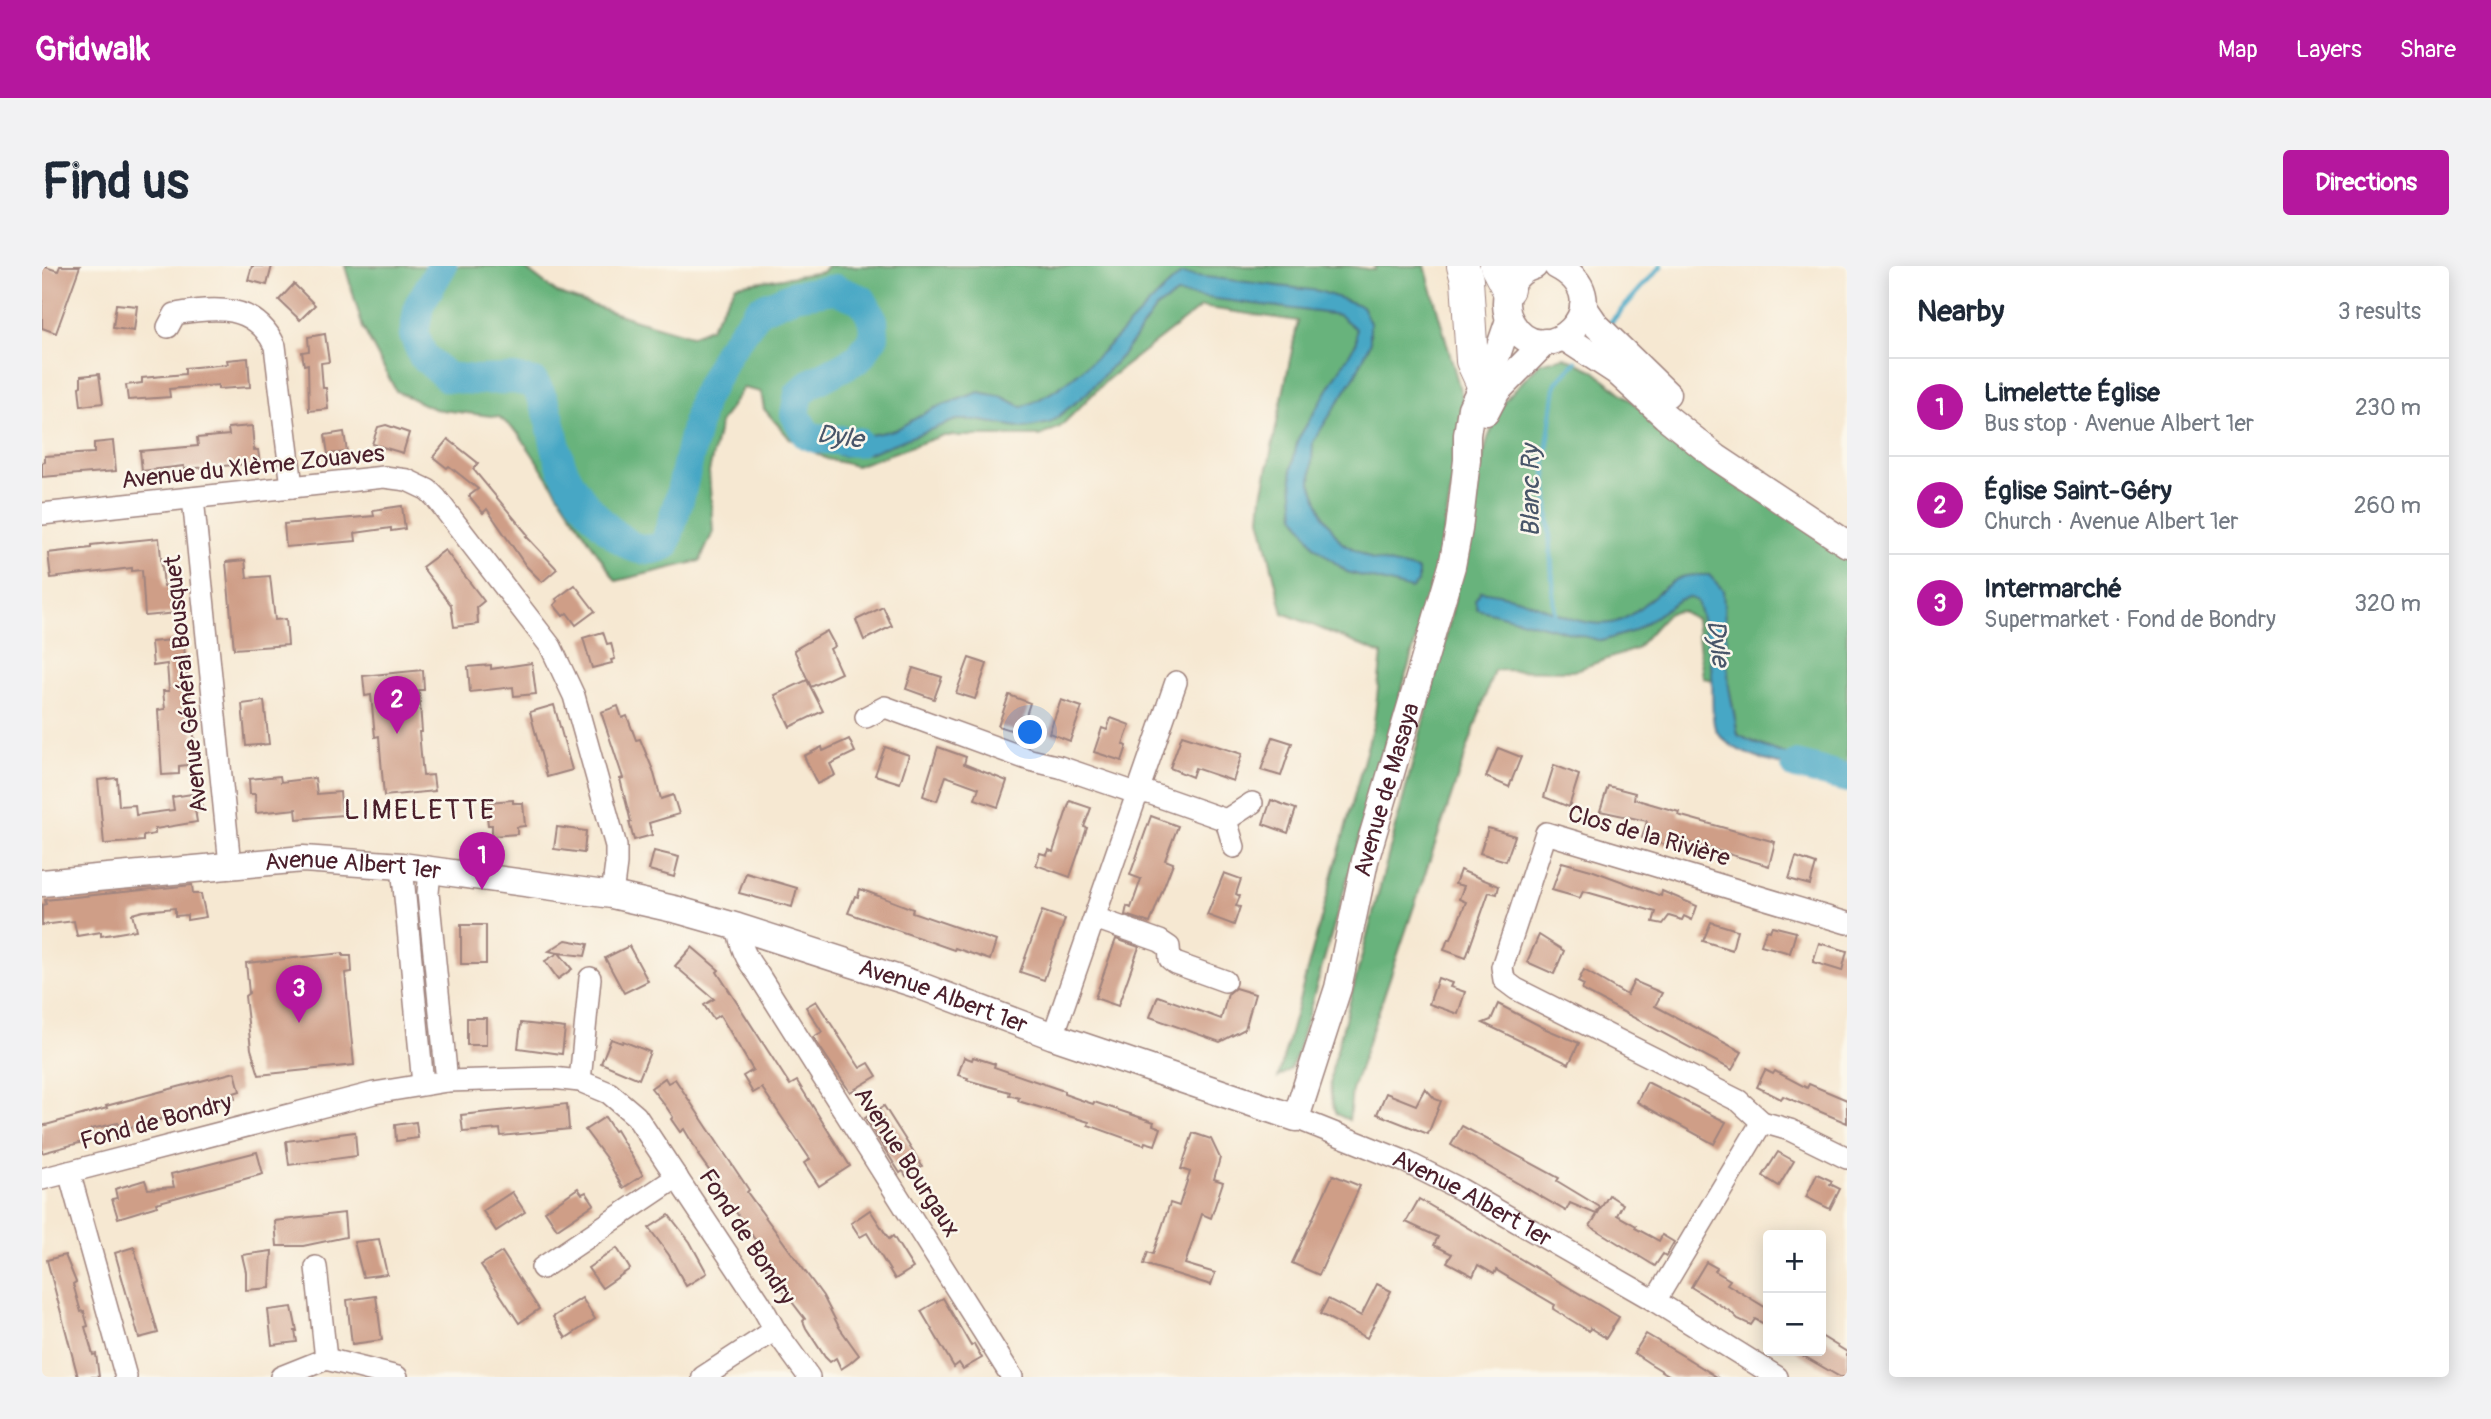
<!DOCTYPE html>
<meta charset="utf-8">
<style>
body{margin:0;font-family:Pangolin,sans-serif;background:#f2f2f3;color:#1f2937}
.controls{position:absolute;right:21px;bottom:21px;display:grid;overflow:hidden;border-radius:7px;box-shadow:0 4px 18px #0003}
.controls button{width:63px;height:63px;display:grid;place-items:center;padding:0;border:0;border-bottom:2px solid #e0e1e3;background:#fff;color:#1f2937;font:35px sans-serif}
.you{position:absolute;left:989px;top:467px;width:24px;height:24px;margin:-18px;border:5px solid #fff;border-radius:50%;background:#1a73e8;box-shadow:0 0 0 10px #1a73e833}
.badge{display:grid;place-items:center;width:46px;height:46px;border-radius:50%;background:#b5179e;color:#fff;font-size:23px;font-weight:700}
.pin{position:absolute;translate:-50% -58px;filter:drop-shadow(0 2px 4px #0008)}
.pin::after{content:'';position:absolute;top:37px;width:24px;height:21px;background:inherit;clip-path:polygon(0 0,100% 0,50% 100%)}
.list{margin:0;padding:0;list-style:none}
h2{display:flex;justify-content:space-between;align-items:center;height:91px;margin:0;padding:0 28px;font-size:30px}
h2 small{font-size:23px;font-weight:400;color:#747a83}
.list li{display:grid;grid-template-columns:46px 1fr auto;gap:21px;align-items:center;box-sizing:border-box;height:98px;padding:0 28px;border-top:2px solid #e0e1e3}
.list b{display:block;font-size:26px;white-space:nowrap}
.list p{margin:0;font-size:23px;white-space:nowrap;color:#747a83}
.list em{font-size:23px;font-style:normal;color:#747a83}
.map{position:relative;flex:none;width:1805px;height:1111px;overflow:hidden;border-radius:7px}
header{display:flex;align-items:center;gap:42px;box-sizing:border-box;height:98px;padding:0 35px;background:#b5179e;color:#fff}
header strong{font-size:33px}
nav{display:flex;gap:38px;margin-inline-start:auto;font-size:24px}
.intro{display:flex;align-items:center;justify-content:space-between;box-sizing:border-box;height:168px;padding:0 42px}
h1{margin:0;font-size:49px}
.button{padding:18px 32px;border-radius:7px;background:#b5179e;color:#fff;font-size:24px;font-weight:700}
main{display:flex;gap:42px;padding:0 42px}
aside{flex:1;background:#fff;border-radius:7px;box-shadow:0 4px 18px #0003}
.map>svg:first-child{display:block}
</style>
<header>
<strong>Gridwalk</strong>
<nav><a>Map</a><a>Layers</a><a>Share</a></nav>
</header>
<div class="intro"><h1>Find us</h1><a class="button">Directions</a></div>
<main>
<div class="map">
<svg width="1805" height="1111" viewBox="0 0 1805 1111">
<rect width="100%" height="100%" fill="#fbf7ec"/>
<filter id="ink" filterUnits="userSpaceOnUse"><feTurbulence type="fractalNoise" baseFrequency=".0143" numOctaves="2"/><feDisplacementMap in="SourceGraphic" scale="14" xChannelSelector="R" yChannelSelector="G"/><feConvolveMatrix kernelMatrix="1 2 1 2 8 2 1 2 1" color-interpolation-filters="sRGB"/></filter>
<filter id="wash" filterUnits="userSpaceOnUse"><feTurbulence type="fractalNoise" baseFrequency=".00686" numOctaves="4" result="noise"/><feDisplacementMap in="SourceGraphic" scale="28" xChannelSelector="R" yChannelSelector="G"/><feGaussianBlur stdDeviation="1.57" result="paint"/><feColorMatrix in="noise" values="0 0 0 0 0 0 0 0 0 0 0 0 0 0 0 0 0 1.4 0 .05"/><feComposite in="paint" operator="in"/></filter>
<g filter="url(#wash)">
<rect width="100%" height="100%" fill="#f6e8d2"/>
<g fill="#68b37b" stroke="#596953" stroke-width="2">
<polygon points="303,0 480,0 515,27 594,54 649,70 668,62 694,19 780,6 785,0 1307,0 1333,4 1333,0 1383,0 1421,134 1411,213 1397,294 1254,791 1248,803 1236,812 1332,456 1340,388 1241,347 1218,252 1220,230 1256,55 1159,41 1066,113 1018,161 998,170 899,170 814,200 785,193 748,173 722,143 719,126 701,122 678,157 667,206 671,266 658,295 574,315 477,168 457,151 392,143 354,125 321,62"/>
<path d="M1522,91L1551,104L1621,161L1805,287V501C1766,495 1731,487 1696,469L1687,421L1661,411L1654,353L1639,345L1626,347L1594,383L1531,405L1452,404L1310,824L1307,854L1294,848C1287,832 1288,820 1290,803L1408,355L1435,215L1446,172L1462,135L1498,97Z"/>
</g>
<g fill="#46a7c5" stroke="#486378" stroke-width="2">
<path d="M1139,8L1277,25L1320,40L1328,57V78L1314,108L1271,176L1269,217L1282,251L1299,276L1330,293L1376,304V317L1369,323L1305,306L1273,281L1253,249L1249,204L1256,173L1314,77V63L1297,49L1135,28L1114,42L1082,87L1044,128L1008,157L982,162L933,154H914L827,187L799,190L775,180L774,172L779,166L817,171L853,164L890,143L937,126L961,131L980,141C1045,116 1087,52 1139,8Z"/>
<path d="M1667,309L1681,324L1687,421L1696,469C1731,487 1766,495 1805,501V511C1772,505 1688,496 1673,462C1669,453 1671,421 1670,409C1668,384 1662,360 1655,335L1647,331L1637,334L1592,365L1560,375L1435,343L1433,334L1439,325C1455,328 1472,330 1486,336C1514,346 1538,361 1569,357C1593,354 1616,320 1640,311C1648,308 1659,309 1667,309Z"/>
</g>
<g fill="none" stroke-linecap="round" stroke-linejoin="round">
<g stroke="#46a7c5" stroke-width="5">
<polyline points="1567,58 1619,0"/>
<polyline points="1513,353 1503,197 1514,117 1534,96"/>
</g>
<g stroke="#46a7c5" stroke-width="30">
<path d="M400,0L377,39L372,69L381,90L405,111L432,114L472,113L492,117C512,148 508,167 519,198C529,226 562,264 588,279C599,286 613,284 623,279L638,230L660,136L686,85L717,44L753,29L793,23L820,34L831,54L832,70L817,92L768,118L757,128L753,148L764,168L774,172L815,176"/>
<polyline points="1754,499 1805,512"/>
</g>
</g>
<g id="blocks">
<g fill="#cf9e87">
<polygon points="0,0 16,5 18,0 38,0 14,67 0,62"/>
<polygon points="210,0 230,0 225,19 206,14"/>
<polygon points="252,18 273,39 258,54 237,34"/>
<polygon points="74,38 95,40 92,65 71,62"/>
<polygon points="283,68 287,96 279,97 281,122 284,122 286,143 267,145 266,98 262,99 260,86 267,85 266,71"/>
<polygon points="206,92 208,121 176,123 176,119 127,123 128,131 86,134 84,119 100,117 100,112 143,108 143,102 186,98 185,94"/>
<polygon points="57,108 61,137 39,140 37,121 39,120 39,110"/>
<polygon points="344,159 367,167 361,187 330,178 336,161"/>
<polygon points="210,160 212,184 216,184 218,197 142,203 142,200 100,205 98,185 156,180 155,172 187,169 186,162"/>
<polygon points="302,166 305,186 286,188 283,169"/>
<polygon points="406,173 436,197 431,203 486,269 484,270 515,303 500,316 484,300 445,243 441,247 427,230 436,223 407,200 405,202 391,191"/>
<polygon points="71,175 74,205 0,211 0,197 3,196 3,190 52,187 52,177"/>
<polygon points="360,240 363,263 349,265 349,262 313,267 314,275 244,281 242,258 332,250 331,244"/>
<polygon points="117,272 122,320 133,319 136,347 103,350 100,304 90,305 90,302 9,312 6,287 49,282 49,279"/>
<polygon points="403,284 442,335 435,341 436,358 412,361 409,339 380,301"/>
<polygon points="203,294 205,312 228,310 233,354 244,353 246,379 192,383 184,296"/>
<polygon points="533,319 553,345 534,359 525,347 521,350 512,339 516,335 514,333"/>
<polygon points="841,341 850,360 822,374 814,354"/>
<polygon points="785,365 793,380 788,383 799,407 769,421 752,384"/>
<polygon points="561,366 565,378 569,377 573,393 569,394 570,397 550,402 541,372"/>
<polygon points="141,373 155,498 137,500 137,508 120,509 116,444 123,443 121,425 127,425 125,398 111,400 109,376"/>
<polygon points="927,392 945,398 933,433 914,427"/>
<polygon points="490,397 494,428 472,430 471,421 428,426 426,401 449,399 449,403"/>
<polygon points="871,402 900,411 892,433 864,423"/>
<polygon points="381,404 382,424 377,424 380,466 377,466 381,510 391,509 393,525 342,530 337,470 333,471 329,429 323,430 321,410"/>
<polygon points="765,414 781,445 748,461 733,429"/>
<polygon points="967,429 988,437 978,467 956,460"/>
<polygon points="1019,434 1040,441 1028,475 1007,467"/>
<polygon points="222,435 227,478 204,480 200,438"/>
<polygon points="512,439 530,504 505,511 488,446"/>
<polygon points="576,440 580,452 585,450 594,474 598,473 611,504 619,533 631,529 637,548 607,557 610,569 592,574 587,556 589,556 578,513 581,512 559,446"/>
<polygon points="1069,452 1088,459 1081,478 1085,480 1080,495 1052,486 1060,462 1065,464"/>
<polygon points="1140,469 1200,488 1191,515 1153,502 1150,511 1128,502"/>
<polygon points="1231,471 1250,477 1239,510 1219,504"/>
<polygon points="807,473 813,486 788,498 793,509 775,518 762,490 780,481 781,485"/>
<polygon points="843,481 867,489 858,517 833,509"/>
<polygon points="896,481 924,491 922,498 965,515 956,541 933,533 937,522 904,510 895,535 881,530"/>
<polygon points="1456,482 1479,491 1467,521 1444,511"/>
<polygon points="1512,499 1537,509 1527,541 1502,531"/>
<polygon points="238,510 239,516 273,512 275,528 298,526 300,549 255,553 254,543 214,547 213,528 208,528 207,513"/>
<polygon points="75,512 77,540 93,539 94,549 132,544 130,531 157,527 160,542 153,543 155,556 113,563 113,568 101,570 101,575 62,578 56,514"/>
<polygon points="1566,520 1593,527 1592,533 1637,546 1636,549 1733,576 1727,600 1629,571 1627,580 1600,572 1605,555 1558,545"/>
<polygon points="471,534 471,537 481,537 483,560 475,561 475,568 450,570 450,559 446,559 444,541 447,541 446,536"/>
<polygon points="1229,534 1254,543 1246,567 1221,558"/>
<polygon points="1028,535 1049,542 1042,561 1045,562 1028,611 994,599 998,587 1005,589 1007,584 1011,586"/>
<polygon points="1109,550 1136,560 1123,594 1131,597 1108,657 1083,649 1085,640 1089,642 1099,613 1088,609"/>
<polygon points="515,561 544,565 542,587 512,583"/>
<polygon points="1446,562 1473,570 1464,595 1438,587"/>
<polygon points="612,585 637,591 632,611 607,604"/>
<polygon points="1754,591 1774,598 1768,619 1747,613"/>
<polygon points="1520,596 1549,604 1619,630 1620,625 1655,640 1650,654 1642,650 1640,654 1627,650 1621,658 1611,656 1614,646 1541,625 1538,632 1510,624"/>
<polygon points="1418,604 1457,620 1455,628 1447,626 1424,692 1402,684 1406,673 1409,673 1424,636 1417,633 1422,620 1413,618"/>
<polygon points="704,607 755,622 750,641 697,627"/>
<polygon points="1182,607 1199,613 1194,628 1198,630 1194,640 1198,641 1192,659 1165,649"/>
<polygon points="150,619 151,628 159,628 164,651 145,654 145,649 133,650 133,642 101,645 90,648 94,664 59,670 59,666 35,670 32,655 0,659 0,639 4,638 3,634"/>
<polygon points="818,623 871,643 870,646 954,675 948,694 913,682 912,684 806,647 813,630 816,631"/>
<polygon points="1000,645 1023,653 1002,714 978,706"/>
<polygon points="1669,656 1695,664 1690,684 1661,675"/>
<rect x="419" y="659" width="25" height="39"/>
<polygon points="1730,660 1754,666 1748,687 1719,679 1724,664 1728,665"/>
<polygon points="1497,669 1522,685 1512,708 1485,696"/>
<polygon points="1074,673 1097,681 1076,740 1053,732"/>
<polygon points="524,674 546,678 543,690 517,687 530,703 516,713 503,695 516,687 507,685"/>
<polygon points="1777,677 1805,685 1800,705 1771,696"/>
<polygon points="587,680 606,715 582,727 563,692"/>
<polygon points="650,681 677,704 675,706 748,819 755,815 808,900 777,920 762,897 768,893 720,822 711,827 701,810 711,804 678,749 671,753 662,739 672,733 633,700"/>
<polygon points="301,687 301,690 309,690 310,706 303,707 312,799 217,809 209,783 203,730 207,727 204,697"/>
<polygon points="1542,704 1585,729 1592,715 1620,727 1613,740 1700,786 1690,804 1540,724 1542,719 1536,716"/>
<polygon points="1396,712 1410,717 1408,721 1423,726 1416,748 1387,738"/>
<polygon points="1193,722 1213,728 1203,763 1178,776 1108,751 1116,730 1179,753 1186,728"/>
<polygon points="774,735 818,802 827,797 835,810 808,826 771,771 780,766 764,741"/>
<polygon points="1456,738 1504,763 1537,777 1527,798 1441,757 1449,754"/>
<rect x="425" y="752" width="19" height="27"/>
<polygon points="479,757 523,762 520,788 476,782"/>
<polygon points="569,773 580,777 581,775 608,786 597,813 559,797"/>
<polygon points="922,791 930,794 931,791 953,798 952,801 1022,825 1022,828 1039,834 1051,838 1052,836 1112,856 1111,859 1119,862 1113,879 1103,876 1102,879 1046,859 1047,856 976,835 977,832 967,829 968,826 925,814 926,812 916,809"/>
<polygon points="1723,804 1731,808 1733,805 1765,822 1767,818 1805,834 1805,857 1741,830 1739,833 1715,821"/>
<polygon points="193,806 198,825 192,827 193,833 78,864 76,857 49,863 52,873 0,887 0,860 65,842 64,840"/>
<polygon points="623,812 626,817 633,813 707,924 705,926 781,1030 797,1061 817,1089 808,1097 799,1103 794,1092 788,1096 783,1091 764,1062 761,1055 763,1053 721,998 727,994 689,939 687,940 678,928 682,925 656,889 657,888 642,863 638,866 629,853 631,851 625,842 609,822"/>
<polygon points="1605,816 1684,856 1672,878 1595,836"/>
<polygon points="1383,822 1393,833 1399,835 1386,868 1335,848 1344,827 1374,839"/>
<polygon points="525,838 527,863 459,870 458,863 421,866 419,849"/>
<polygon points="842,840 880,900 864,910 861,905 858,907 823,852"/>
<polygon points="563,851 572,865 574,864 601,909 581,922 564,892 543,864"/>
<polygon points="374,856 376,872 354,875 353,859"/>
<polygon points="1420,860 1517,912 1515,915 1558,941 1554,948 1528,937 1524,945 1409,879"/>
<polygon points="313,866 315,890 247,899 244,875"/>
<polygon points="1151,867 1169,873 1178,892 1172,913 1181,916 1169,952 1160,948 1143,998 1173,1007 1169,1019 1102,998 1106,986 1111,988 1128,937 1137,940 1148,906 1139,903"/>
<polygon points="215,886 221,908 114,937 115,940 76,952 70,933 75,932 73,923 103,914 106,923 132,921 129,908"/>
<polygon points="1736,886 1752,895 1737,920 1721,910"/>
<polygon points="1775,908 1790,915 1788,918 1798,923 1788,943 1764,931"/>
<polygon points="1291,909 1318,920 1277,1009 1250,997"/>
<polygon points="536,922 540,928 544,926 552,938 515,963 503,945"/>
<polygon points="470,926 483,946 454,965 441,945"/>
<polygon points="1567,929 1581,938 1575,949 1594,960 1593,962 1617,975 1620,969 1632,976 1624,990 1621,988 1613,1000 1548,960"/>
<polygon points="1377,933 1577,1051 1564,1072 1548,1062 1547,1065 1511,1043 1513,1039 1454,1004 1452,1008 1436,999 1431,1010 1405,996 1410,988 1392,979 1396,971 1364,956"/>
<polygon points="828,944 847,973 851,970 871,1002 853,1013 825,967 818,971 809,957"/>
<polygon points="302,947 304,971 261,980 235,980 233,955"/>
<polygon points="627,949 648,976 665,1007 644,1020 627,989 607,962"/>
<polygon points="337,973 345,1008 321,1011 312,976"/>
<polygon points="92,981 116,1067 97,1072 73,987"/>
<polygon points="575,982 588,1003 560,1022 546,1002"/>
<polygon points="230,985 228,1022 204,1024 204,1006 200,989"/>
<polygon points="460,986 497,1043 477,1057 439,999"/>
<polygon points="23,989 34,1016 31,1018 39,1046 42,1045 44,1053 46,1060 43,1061 51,1089 54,1088 57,1111 36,1111 5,994"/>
<polygon points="1664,996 1675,1002 1673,1005 1688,1014 1685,1018 1726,1043 1726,1060 1713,1053 1709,1059 1696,1053 1689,1046 1649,1021"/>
<polygon points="1335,1018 1349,1025 1325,1072 1278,1048 1286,1033 1319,1050"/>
<polygon points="334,1030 340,1074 310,1078 305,1034"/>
<polygon points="540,1032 553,1053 524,1072 511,1051"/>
<polygon points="901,1032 929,1080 932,1078 940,1092 921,1103 917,1097 912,1101 879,1045"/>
<polygon points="250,1041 255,1065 253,1065 255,1076 230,1079 226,1044"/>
<polygon points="1604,1068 1643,1091 1675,1111 1630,1111 1607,1097 1592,1087"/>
<polygon points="1779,1070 1805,1086 1805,1111 1798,1111 1753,1085 1779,1085"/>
</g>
</g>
</g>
<g filter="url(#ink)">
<use href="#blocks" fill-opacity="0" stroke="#a0847e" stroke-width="2"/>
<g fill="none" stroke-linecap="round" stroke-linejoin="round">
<defs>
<g id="minor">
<path d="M126,61L133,48C173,41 213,37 233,80L250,221"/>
<polyline points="151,232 188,599"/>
<polyline points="0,248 342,211 365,214 386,224 394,232 509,381 532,430 574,580 574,598 570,629"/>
<polyline points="824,451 843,441 988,494 1018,501 1094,527 1107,527 1184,554 1192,581"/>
<polyline points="1184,554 1210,537"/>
<polyline points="360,600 381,818"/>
<polyline points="388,604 386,627 405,815"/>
<polyline points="1053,652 1118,675 1127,681 1128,693 1133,697 1183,715"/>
<polyline points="1805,657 1504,567 1460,701 1462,714 1474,723 1697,835 1720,856 1748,864 1805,892"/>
<path d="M696,661C698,680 704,693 716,708L970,1111"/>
<polyline points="1011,770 1134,416"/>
<polyline points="538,815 548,712"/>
<path id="s1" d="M1254,852L1364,896L1418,923L1613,1035L1735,1111"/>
<polyline points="0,913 27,906"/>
<polyline points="274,1001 284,1093"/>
<polyline points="500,1002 635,911"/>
<polyline points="1613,1035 1720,856"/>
<polyline points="84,1111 27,906 332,827 405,815 510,812 538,815 567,827 594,850 718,1037 733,1064 767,1111"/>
<polyline points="239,1111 284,1093 355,1111"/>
<polyline points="661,1111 733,1064"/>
</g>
<g id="major">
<path d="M1492,0C1481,3 1473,10 1468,20C1462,31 1463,46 1469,56C1501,114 1584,36 1515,0"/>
<polyline points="1541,40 1554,59 1625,128"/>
<polyline points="1522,71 1574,105 1623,150 1674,191 1805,278"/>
<polyline points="1444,146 1455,125 1503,76"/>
<path id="s2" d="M0,617L261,593L360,600L570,629L636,644L696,661L876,719L1011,770L1254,852L1296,722L1323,595L1410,300L1417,263L1425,194V169L1429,142L1455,89L1467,54"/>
</g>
<g id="highway">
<polyline points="1421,0 1425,14 1430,95 1441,119"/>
<polyline points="1454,0 1466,23"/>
</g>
</defs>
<use href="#minor" stroke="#a0847e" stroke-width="24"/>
<use href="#major" stroke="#a0847e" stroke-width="29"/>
<use href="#highway" stroke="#a0847e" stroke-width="34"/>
<use href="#minor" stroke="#fff" stroke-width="21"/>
<use href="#major" stroke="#fff" stroke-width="26"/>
<use href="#highway" stroke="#fff" stroke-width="32"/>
</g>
</g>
<g text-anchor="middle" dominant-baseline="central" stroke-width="5" stroke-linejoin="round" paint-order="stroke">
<g font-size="24" fill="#4a1f2b" stroke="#fbf7ec">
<text transform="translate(211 201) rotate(-6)">Avenue du XIème Zouaves</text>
<text transform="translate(144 418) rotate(-96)">Avenue Général Bousquet</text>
<text stroke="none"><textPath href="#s2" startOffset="1634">Avenue de Masaya</textPath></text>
<text transform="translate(1607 570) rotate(16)">Clos de la Rivière</text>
<text stroke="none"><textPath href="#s2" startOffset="312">Avenue Albert 1er</textPath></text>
<text stroke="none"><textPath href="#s2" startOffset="920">Avenue Albert 1er</textPath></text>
<text transform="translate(114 856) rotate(-15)">Fond de Bondry</text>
<text transform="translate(865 896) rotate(57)">Avenue Bourgaux</text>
<text stroke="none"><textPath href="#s1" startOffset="194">Avenue Albert 1er</textPath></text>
<text transform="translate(705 971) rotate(57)">Fond de Bondry</text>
</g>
<g font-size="26" font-style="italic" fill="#485569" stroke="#fbf7ec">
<text transform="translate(798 171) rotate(8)">Dyle</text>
<text transform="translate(1489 225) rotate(-90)">Blanc Ry</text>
<text transform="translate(1676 377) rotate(83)">Dyle</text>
</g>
<g font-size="28" letter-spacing="2" fill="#4a1f2b" stroke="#fbf7ec">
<text x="378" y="544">LIMELETTE</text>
</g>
</g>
</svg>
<div class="controls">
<button>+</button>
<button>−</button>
</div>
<div class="you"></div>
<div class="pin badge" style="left:440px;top:624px">1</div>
<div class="pin badge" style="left:355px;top:468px">2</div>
<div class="pin badge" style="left:257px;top:757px">3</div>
</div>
<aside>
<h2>Nearby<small>3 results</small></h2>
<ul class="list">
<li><span class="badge">1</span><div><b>Limelette Église</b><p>Bus stop · Avenue Albert 1er</p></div><em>230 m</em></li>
<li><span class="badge">2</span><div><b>Église Saint-Géry</b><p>Church · Avenue Albert 1er</p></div><em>260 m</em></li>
<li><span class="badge">3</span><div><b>Intermarché</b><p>Supermarket · Fond de Bondry</p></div><em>320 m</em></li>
</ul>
</aside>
</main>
